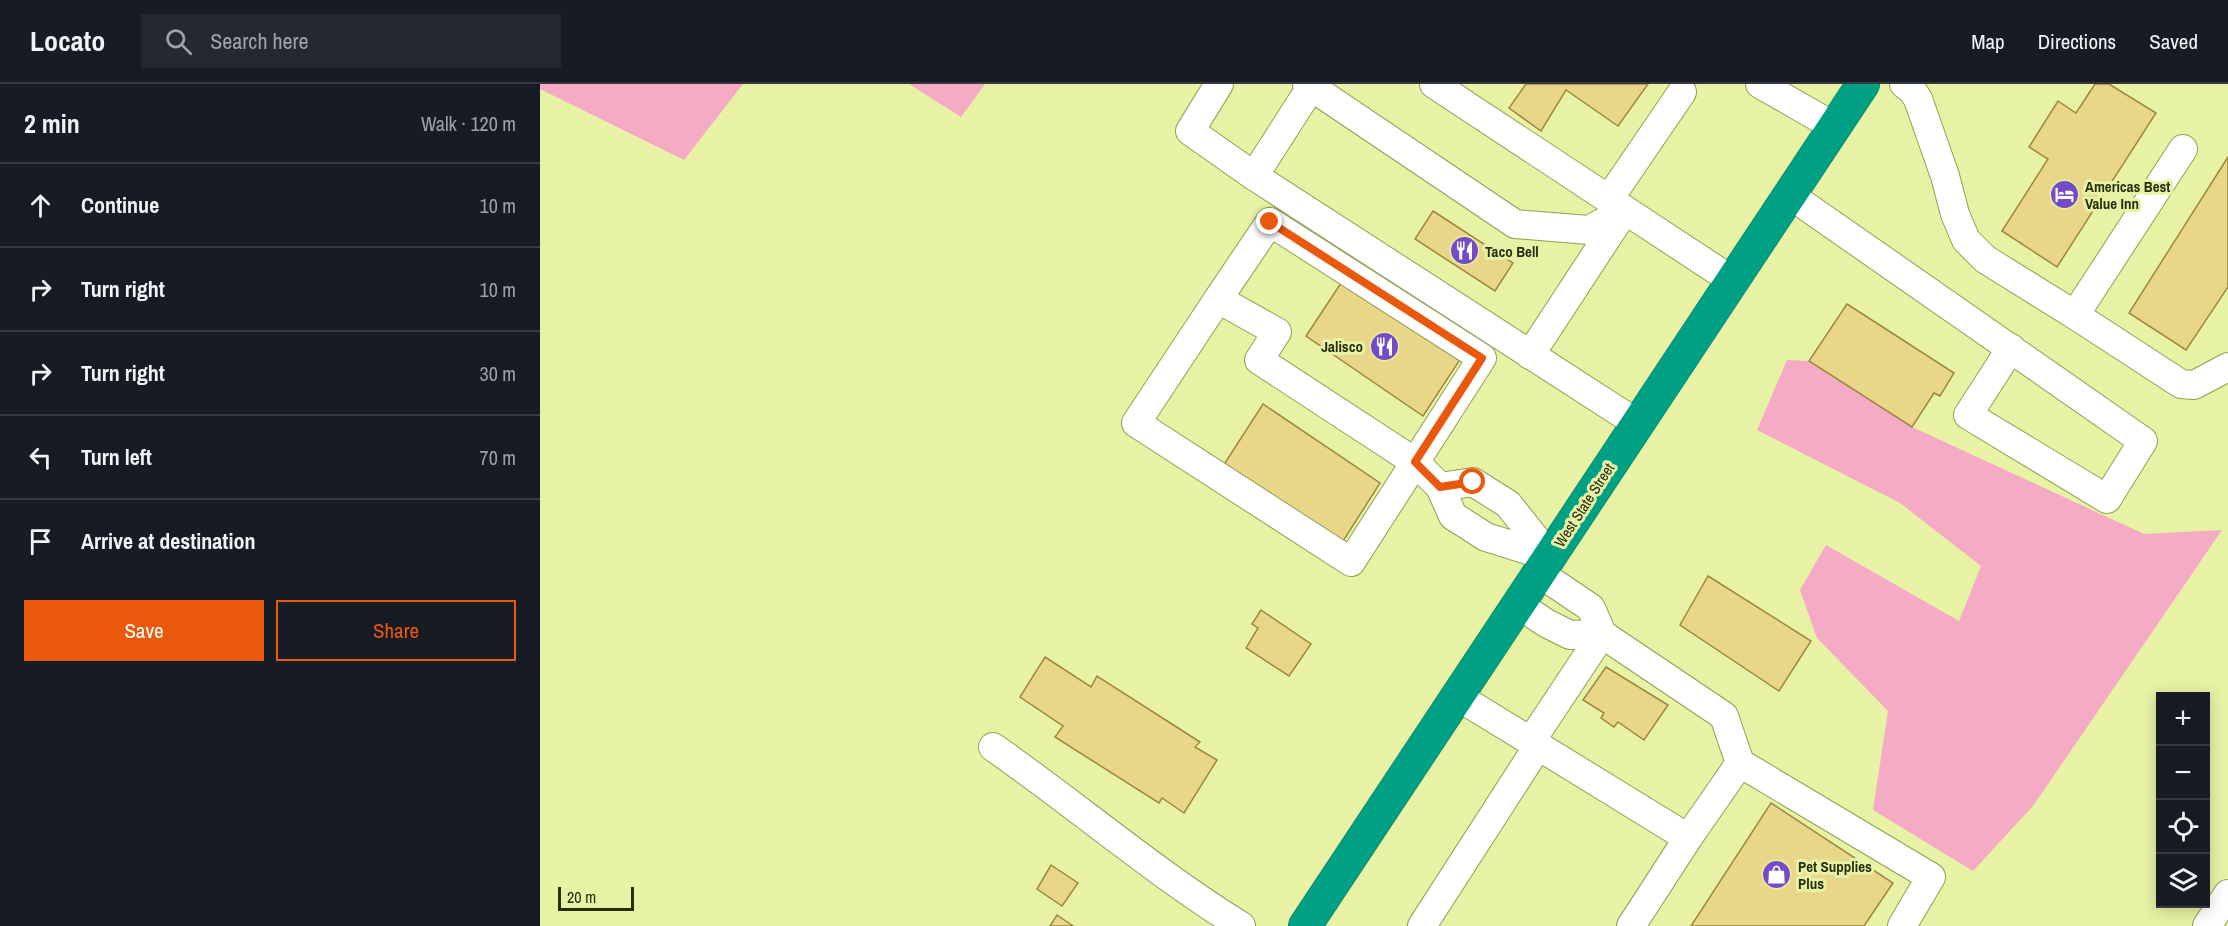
<!DOCTYPE html>
<meta charset="utf-8">
<style>
body{margin:0;font-family:"Archivo Narrow",sans-serif;background:#242831;color:#f1f3f6}
.controls{position:absolute;right:18px;bottom:18px;display:grid;overflow:hidden;border-radius:0px;box-shadow:0 3px 15px #0003}
.controls button{width:54px;height:54px;display:grid;place-items:center;padding:0;border:0;border-bottom:2px solid #363941;background:#171b24;color:#f1f3f6;font:30px sans-serif}
.scale{position:absolute;left:18px;bottom:15px;width:76px;box-sizing:border-box;padding-left:6px;border:3px solid #292d0e;border-top:0;font-size:16px;line-height:21px;white-space:nowrap;color:#292d0e;-webkit-text-stroke:4px #e7f2a5;paint-order:stroke}
.stop{position:absolute;width:18px;height:18px;margin:-14px;border:4px solid #ea580c;border-radius:50%;background:#fff}
.stop.end{background:#ea580c;border-color:#fff;box-shadow:0 2px 6px #0008}
.list{margin:0;padding:0;list-style:none}
h2{display:flex;justify-content:space-between;align-items:center;height:78px;margin:0;padding:0 24px;font-size:26px}
h2 small{font-size:20px;font-weight:400;color:#9ea1a6}
.list li{display:grid;grid-template-columns:39px 1fr auto;gap:18px;align-items:center;box-sizing:border-box;height:84px;padding:0 24px;border-top:2px solid #363941}
.list b{display:block;font-size:22px;white-space:nowrap}
.list em{font-size:20px;font-style:normal;color:#9ea1a6}
.actions{display:flex;gap:12px;padding:18px 24px}
.actions a{flex:1;padding:14px 0;border:2px solid #ea580c;border-radius:0px;text-align:center;font-size:21px;color:#ea580c}
.actions .main{background:#ea580c;color:#fff}
.icon{flex:none;width:33px;height:33px;fill:none;stroke:currentColor;stroke-width:2;stroke-linecap:round;stroke-linejoin:round}
.map{position:relative;flex:none;width:1688px;height:842px;overflow:hidden}
header{display:flex;align-items:center;gap:36px;box-sizing:border-box;height:84px;padding:0 30px;background:#171b24;border-bottom:2px solid #363941}
header strong{font-size:28px}
nav{display:flex;gap:33px;margin-inline-start:auto;font-size:21px}
.search{width:420px;height:54px;background:#242831;display:flex;align-items:center;gap:15px;box-sizing:border-box;padding:0 21px;border-radius:0px;color:#9ea1a6;font-size:22px}
main{display:flex}
aside{flex:1;background:#171b24}
.map>svg:first-child{display:block}
</style>
<header>
<strong>Locato</strong>
<div class="search"><svg class="icon" aria-label="search" viewBox="0 0 24 24"><circle cx="10" cy="10" r="6"/><path d="M15 15l6 6"/></svg>Search here</div>
<nav><a>Map</a><a>Directions</a><a>Saved</a></nav>
</header>
<main>
<aside>
<h2>2 min<small>Walk · 120 m</small></h2>
<ul class="list">
<li><svg class="icon" aria-label="ahead" viewBox="0 0 24 24"><path d="M12 20V5M6 11l6-6 6 6"/></svg><div><b>Continue</b></div><em>10 m</em></li>
<li><svg class="icon" aria-label="right" viewBox="0 0 24 24"><path d="M7 20v-9h11M14 6l5 5-5 5"/></svg><div><b>Turn right</b></div><em>10 m</em></li>
<li><svg class="icon" aria-label="right" viewBox="0 0 24 24"><path d="M7 20v-9h11M14 6l5 5-5 5"/></svg><div><b>Turn right</b></div><em>30 m</em></li>
<li><svg class="icon" aria-label="left" viewBox="0 0 24 24"><path d="M17 20v-9H6M10 6l-5 5 5 5"/></svg><div><b>Turn left</b></div><em>70 m</em></li>
<li><svg class="icon" aria-label="arrive" viewBox="0 0 24 24"><path d="M6 21V4h12l-3 4 3 4H6"/></svg><div><b>Arrive at destination</b></div></li>
</ul>
<div class="actions"><a class="main">Save</a><a>Share</a></div>
</aside>
<div class="map">
<svg width="1688" height="842" viewBox="0 0 1688 842">
<rect width="100%" height="100%" fill="#e7f2a5"/>
<g fill="#f5abc6">
<polygon points="0,0 203,0 144,76 0,5"/>
<polygon points="369,0 445,0 421,33"/>
<polygon points="1247,276 1269,277 1372,343 1604,450 1682,446 1493,722 1433,787 1333,726 1348,627 1277,554 1260,506 1286,461 1419,537 1441,482 1360,419 1217,346"/>
</g>
<g fill="#ead689" stroke="#9d893d" stroke-width="1.5">
<polygon points="986,0 1108,0 1078,42 1026,6 1001,47 969,24"/>
<polygon points="1555,0 1569,0 1616,29 1517,183 1462,147 1508,75 1489,63 1518,17 1536,29"/>
<polygon points="1688,73 1688,203 1646,266 1589,229"/>
<polygon points="893,127 973,179 955,207 875,155"/>
<polygon points="805,193 923,271 883,332 766,252"/>
<polygon points="1307,220 1414,289 1400,312 1394,309 1372,343 1269,277"/>
<polygon points="723,320 840,399 800,462 683,382"/>
<polygon points="1168,492 1271,557 1239,607 1140,541"/>
<polygon points="721,526 771,560 749,592 706,564 718,544 712,540"/>
<polygon points="505,573 551,603 557,592 660,658 655,663 677,676 644,729 622,714 619,719 515,653 523,642 480,613"/>
<polygon points="1066,583 1128,621 1104,656 1078,638 1074,643 1061,634 1064,629 1043,616"/>
<polygon points="1231,719 1353,799 1324,842 1151,842"/>
<polygon points="511,781 538,799 522,822 497,805"/>
<polygon points="517,831 533,842 510,842"/>
</g>
<g fill="none" stroke-linecap="round" stroke-linejoin="round">
<defs>
<g id="minor">
<polyline points="679,0 650,47 714,92 1098,340"/>
<polyline points="767,0 975,140 1049,146 1085,126 1193,197"/>
<polyline points="894,0 1085,126 990,271"/>
<polyline points="1220,0 1295,43"/>
<polyline points="1364,0 1372,6 1378,15 1405,92 1415,130 1426,156 1445,175 1535,231 1643,65"/>
<polyline points="714,92 773,0"/>
<polyline points="1250,111 1603,357 1567,415 1428,331 1471,264"/>
<polyline points="1069,115 1142,8"/>
<polyline points="678,215 596,339 811,478 942,274 730,138 678,215 737,248 719,276 875,378 900,403"/>
<polyline points="1535,231 1641,300 1654,301 1688,283"/>
<polygon points="933,398 968,420 1010,473 946,453 913,432 900,403"/>
<polyline points="978,520 1006,539 1030,551 1062,550 1051,524 999,489"/>
<polyline points="917,612 1148,754 1200,679 1391,793 1362,842"/>
<polyline points="991,657 1062,550 1184,632 1200,679"/>
<path d="M453,663C536,721 614,788 701,842"/>
<polyline points="882,842 998,662"/>
<polyline points="1091,842 1148,754"/>
<polyline points="1667,842 1688,810"/>
</g>
<polyline id="highway" points="765,842 1323,0"/>
</defs>
<use href="#minor" stroke="#949d53" stroke-width="30"/>
<use href="#highway" stroke="#0e785b" stroke-width="34"/>
<use href="#minor" stroke="#fff" stroke-width="28"/>
<use href="#highway" stroke="#00a085" stroke-width="33"/>
</g>
<g fill="none" stroke-linecap="round" stroke-linejoin="round">
<polyline stroke="#ea580c" stroke-width="8" points="730,138 942,274 875,378 900,403 933,398"/>
</g>
<defs>
<symbol id="hotel-disc" viewBox="-11 -11 22 22"><circle r="9.5" fill="#754cc5" stroke="#e7f2a5"/><path d="M-6-4.5h1.5V1H6V5H4.5V3h-9V5H-6ZM-4 0a1.8 1.8 0 1 1 3.6 0ZM.5 0V-2.5h3Q6-2.5 6 0Z" fill="#fff"/></symbol>
<symbol id="restaurant-disc" viewBox="-11 -11 22 22"><circle r="9.5" fill="#754cc5" stroke="#e7f2a5"/><path d="M-5-6h1v4h1v-4h1v4h1v-4h1v5L-1.5 .5V6h-2V.5L-5-1ZM5-6V6H3V1.5H1.5Q1.5-4 5-6Z" fill="#fff"/></symbol>
<symbol id="shop-disc" viewBox="-11 -11 22 22"><circle r="9.5" fill="#754cc5" stroke="#e7f2a5"/><path d="M-5-2.5h2.3a2.7 3.5 0 0 1 5.4 0H5L5.5 6h-11ZM-1.5-2.5h3a1.5 2.3 0 0 0-3 0Z" fill="#fff"/></symbol>
</defs>
<g fill-rule="evenodd">
<use href="#hotel-disc" x="1508" y="94" width="33" height="33"/>
<use href="#restaurant-disc" x="908" y="150" width="33" height="33"/>
<use href="#restaurant-disc" x="828" y="246" width="33" height="33"/>
<use href="#shop-disc" x="1220" y="774" width="33" height="33"/>
</g>
<g text-anchor="middle" dominant-baseline="central" stroke-width="6" stroke-linejoin="round" paint-order="stroke">
<g font-size="15" font-weight="bold" fill="#292d0e" stroke="#e7f2a5" text-anchor="start">
<text x="1545" y="102">Americas Best<tspan x="1545" dy="17">Value Inn</tspan></text>
<text x="945" y="167">Taco Bell</text>
<text x="823" y="262" text-anchor="end">Jalisco</text>
<text x="1258" y="782">Pet Supplies<tspan x="1258" dy="17">Plus</tspan></text>
</g>
<g font-size="15" fill="#292d0e" stroke="#e7f2a5">
<text transform="translate(1044 421) rotate(-57)">West State Street</text>
</g>
</g>
</svg>
<div class="controls">
<button>+</button>
<button>−</button>
<button><svg class="icon" aria-label="locate" viewBox="0 0 24 24"><circle cx="12" cy="12" r="6"/><path d="M12 2v4M12 18v4M2 12h4M18 12h4"/></svg></button>
<button><svg class="icon" aria-label="layers" viewBox="0 0 24 24"><path d="M12 4l9 5-9 5-9-5zM3 14l9 5 9-5"/></svg></button>
</div>
<div class="scale">20 m</div>
<div class="stop" style="left:933px;top:398px"></div>
<div class="stop end" style="left:730px;top:138px"></div>
</div>
</main>
